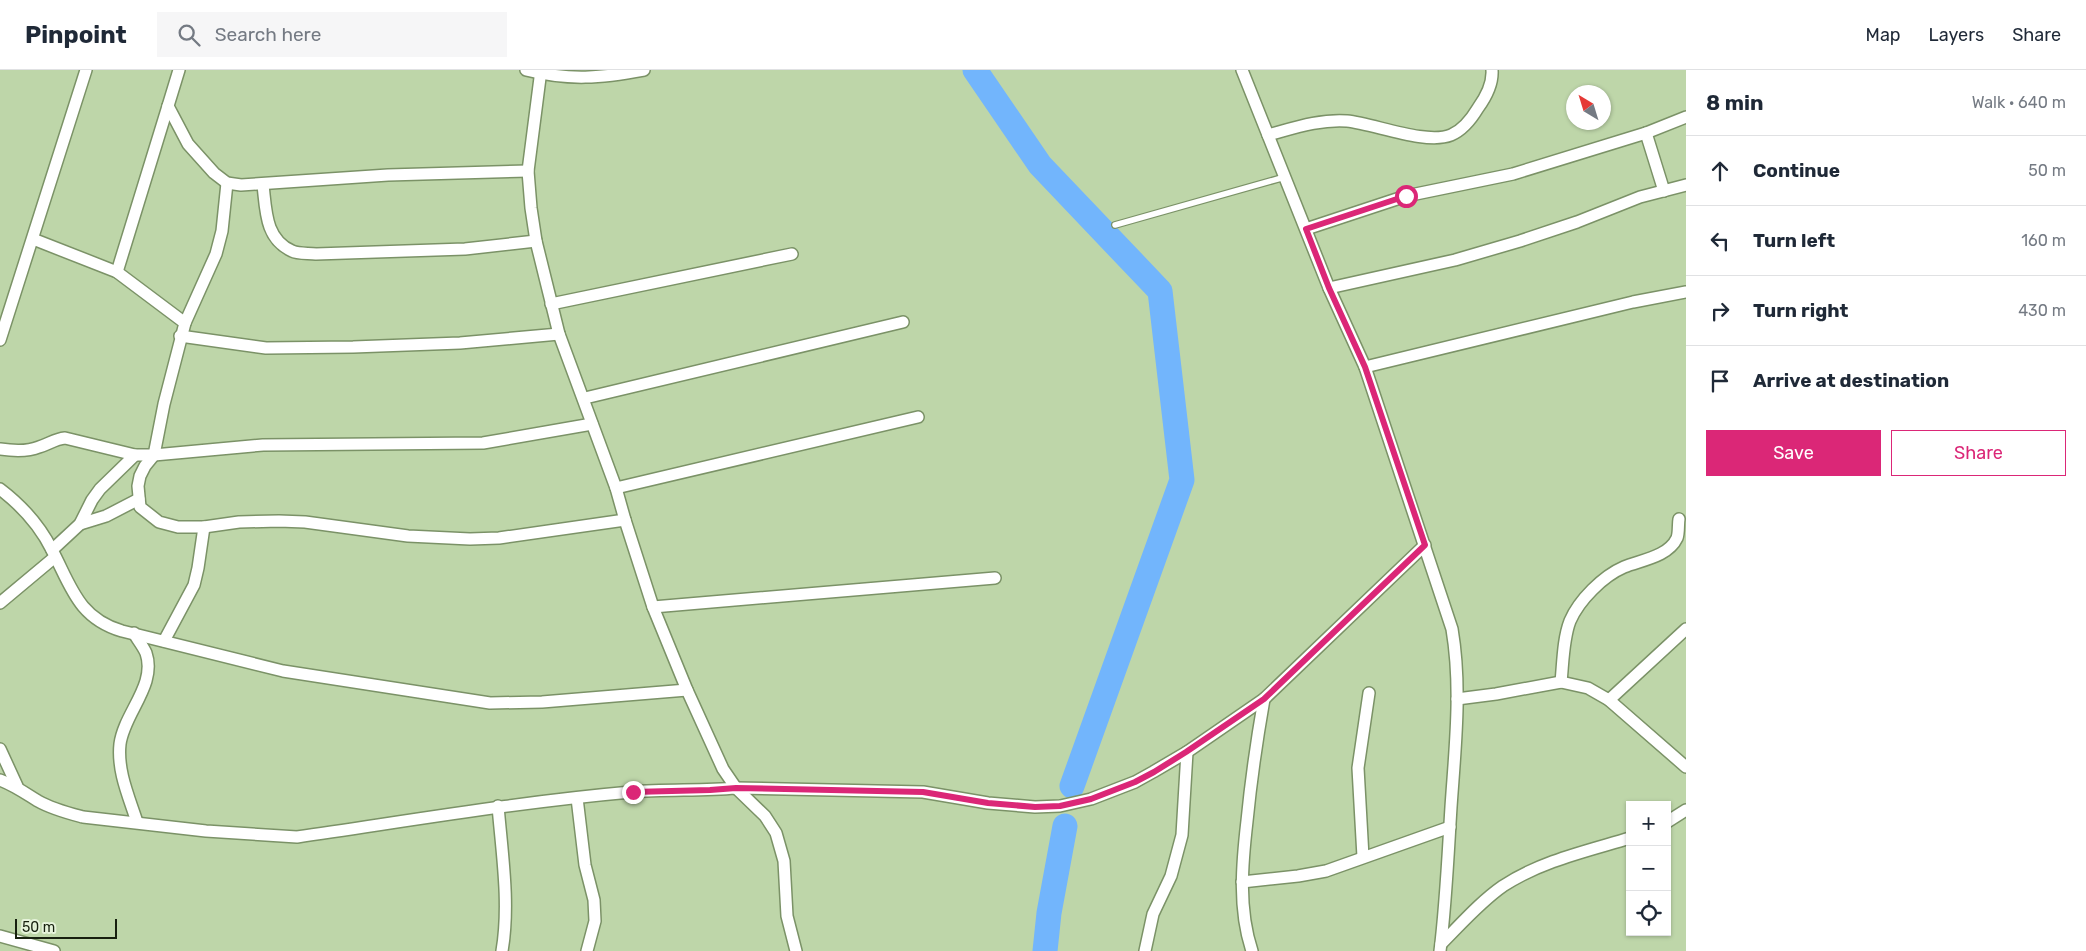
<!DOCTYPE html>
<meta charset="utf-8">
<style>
body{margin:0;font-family:Rubik,sans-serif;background:#f6f6f7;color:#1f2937}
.controls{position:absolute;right:15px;bottom:15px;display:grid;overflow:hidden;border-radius:0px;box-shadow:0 1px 4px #0004}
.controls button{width:45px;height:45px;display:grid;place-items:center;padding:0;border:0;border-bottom:1px solid #e0e1e3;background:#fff;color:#1f2937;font:25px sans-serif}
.compass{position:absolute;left:1566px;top:15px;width:45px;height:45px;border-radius:50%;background:#fff;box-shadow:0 1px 4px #0004;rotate:322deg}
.scale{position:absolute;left:15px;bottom:12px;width:102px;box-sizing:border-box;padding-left:5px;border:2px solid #17200f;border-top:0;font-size:14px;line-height:18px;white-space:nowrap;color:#17200f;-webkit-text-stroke:4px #e6f3db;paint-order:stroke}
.stop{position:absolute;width:15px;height:15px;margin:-11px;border:4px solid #db2777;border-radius:50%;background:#fff}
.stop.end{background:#db2777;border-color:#fff;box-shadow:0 1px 5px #0008}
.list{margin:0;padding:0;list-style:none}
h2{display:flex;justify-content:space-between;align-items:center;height:65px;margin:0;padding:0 20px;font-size:21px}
h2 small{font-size:16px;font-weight:400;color:#747a83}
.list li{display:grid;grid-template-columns:32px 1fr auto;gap:15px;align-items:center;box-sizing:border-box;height:70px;padding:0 20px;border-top:1px solid #e0e1e3}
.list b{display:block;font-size:19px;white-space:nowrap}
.list em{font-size:16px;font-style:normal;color:#747a83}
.actions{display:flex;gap:10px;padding:15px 20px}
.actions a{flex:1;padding:11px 0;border:1px solid #db2777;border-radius:0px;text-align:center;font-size:18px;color:#db2777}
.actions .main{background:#db2777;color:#fff}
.icon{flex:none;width:28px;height:28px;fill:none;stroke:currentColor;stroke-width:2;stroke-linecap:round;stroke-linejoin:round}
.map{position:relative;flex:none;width:1686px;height:881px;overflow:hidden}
header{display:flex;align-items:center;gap:30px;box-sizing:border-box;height:70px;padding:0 25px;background:#fff;border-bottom:1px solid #e0e1e3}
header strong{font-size:24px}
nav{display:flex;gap:28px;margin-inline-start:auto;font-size:18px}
.search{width:350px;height:45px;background:#f6f6f7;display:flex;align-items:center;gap:12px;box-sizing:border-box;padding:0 18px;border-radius:0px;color:#747a83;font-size:19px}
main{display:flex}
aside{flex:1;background:#fff}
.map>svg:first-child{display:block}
</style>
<header>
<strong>Pinpoint</strong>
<div class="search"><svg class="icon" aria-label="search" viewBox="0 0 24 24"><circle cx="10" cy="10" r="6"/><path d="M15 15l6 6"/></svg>Search here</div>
<nav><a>Map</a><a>Layers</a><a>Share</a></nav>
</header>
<main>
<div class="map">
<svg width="1686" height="881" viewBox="0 0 1686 881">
<rect width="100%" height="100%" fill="#bed6a9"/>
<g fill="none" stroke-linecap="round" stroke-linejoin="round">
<g stroke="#72b5fc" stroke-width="25">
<polyline points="975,0 1040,95 1160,221 1182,410 1072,716"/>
<polyline points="1045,881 1049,843 1065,756"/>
</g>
<defs>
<polyline id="service" points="1115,155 1285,107"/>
<g id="minor">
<polyline points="179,0 168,36 188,74 214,103 227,113 241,115 388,105 528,101"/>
<path d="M526,0C570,11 601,8 644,0"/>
<polyline points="541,0 528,101 531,138 536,171 559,264 616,418 625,450 653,537 687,620 723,699 736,718 765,746 776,763 784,791 787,846 796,881"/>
<path d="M1242,0L1329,218L1365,297L1452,559C1462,618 1455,678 1451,737C1448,785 1446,833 1440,881"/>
<polyline points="1646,63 1664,121"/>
<path d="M1268,65C1294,58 1320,49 1347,51C1375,54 1426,75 1451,65C1463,60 1472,48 1478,38C1486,27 1493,14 1492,0"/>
<path d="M263,115C266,140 265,169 292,181C298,184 308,183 316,184L465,179L536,171"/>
<polyline points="1306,159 1406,126 1513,104 1646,63 1686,47"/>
<polyline points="33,169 117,202 185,253 164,334 154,385 145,396 140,406 138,416 140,437 159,452 178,457 204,457 239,452 279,451 305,452 408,466 470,469 499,468 625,450"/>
<polyline points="117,202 168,36"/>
<polyline points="1329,218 1455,190 1520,171 1577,152 1640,127 1686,115"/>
<polyline points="551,234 792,184"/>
<polyline points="185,253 216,184 222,161 227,113"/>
<polyline points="180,266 266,278 353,277 460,273 559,264"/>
<polyline points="0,270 86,0"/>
<polyline points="1365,297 1633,232 1686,222"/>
<polyline points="585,328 903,252"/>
<path d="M0,379C13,381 27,382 39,377C49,374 55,369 65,368L135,385H154L263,375L483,373L592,354"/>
<polyline points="616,418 918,347"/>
<path d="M0,419C21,435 40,456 52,480C71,516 78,548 122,561L283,601L490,633L542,632L687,620"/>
<polyline points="80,454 106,446 139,429"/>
<polyline points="52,480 80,454 92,430 100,419 135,385"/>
<polyline points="0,533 55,487"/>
<polyline points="653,537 995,508"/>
<path d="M134,563C137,569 143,576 146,583C157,615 124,643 120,674C117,701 129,727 137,752"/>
<polyline points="164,571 194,515 198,498 204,457"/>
<path d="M1561,612C1563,593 1563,569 1570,551C1579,530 1603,506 1624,497C1641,490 1668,487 1677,468C1679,463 1678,454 1679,449"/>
<polyline points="1457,629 1496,624 1561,612 1588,618 1609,630 1686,697"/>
<polyline points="1609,630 1686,559"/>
<polyline points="0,679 17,716"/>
<path d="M0,710C14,715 25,723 38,731C52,739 68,743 83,747L206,761L297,767C408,751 518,732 631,722C666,719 701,721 736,718L923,722L988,733L1035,737L1060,736L1091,729L1135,712L1153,702L1187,682L1264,629L1425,475"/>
<polyline points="577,728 585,795 594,830 595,851 587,881"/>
<path d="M498,736C502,784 510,834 502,881"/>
<polyline points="1667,752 1686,740"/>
<polyline points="1363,787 1358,698 1369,623"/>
<polyline points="1242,812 1298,806 1326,801 1450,757"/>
<polyline points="0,866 54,881"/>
<path d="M1441,874C1461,854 1480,832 1503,816C1541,791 1587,781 1630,768"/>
<polyline points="1145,881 1153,844 1171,806 1182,765 1187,682"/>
<path d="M1252,881C1238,839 1242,794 1247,751C1251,710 1257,669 1264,629"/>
</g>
</defs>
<use href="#service" stroke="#7b9267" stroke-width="8"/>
<use href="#minor" stroke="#7b9267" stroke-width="14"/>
<use href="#service" stroke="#fff" stroke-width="5.5"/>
<use href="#minor" stroke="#fff" stroke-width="11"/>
</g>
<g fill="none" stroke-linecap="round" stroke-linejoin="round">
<polyline stroke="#db2777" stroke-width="6" points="633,722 710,720 736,718 923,722 988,733 1035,737 1060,736 1091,729 1135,712 1154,702 1186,682 1264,629 1425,475 1365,297 1329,218 1306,159 1406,126"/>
</g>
</svg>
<div class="controls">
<button>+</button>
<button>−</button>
<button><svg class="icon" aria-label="locate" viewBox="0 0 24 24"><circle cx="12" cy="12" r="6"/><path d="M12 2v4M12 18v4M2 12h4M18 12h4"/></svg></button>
</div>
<svg class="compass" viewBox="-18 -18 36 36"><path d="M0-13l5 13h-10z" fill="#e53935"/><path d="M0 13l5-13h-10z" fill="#747a83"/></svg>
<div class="scale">50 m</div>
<div class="stop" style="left:1406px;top:126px"></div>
<div class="stop end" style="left:633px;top:722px"></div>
</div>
<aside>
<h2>8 min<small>Walk · 640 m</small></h2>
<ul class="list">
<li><svg class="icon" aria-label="ahead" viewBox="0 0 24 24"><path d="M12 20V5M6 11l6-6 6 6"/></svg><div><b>Continue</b></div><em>50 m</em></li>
<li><svg class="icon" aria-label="left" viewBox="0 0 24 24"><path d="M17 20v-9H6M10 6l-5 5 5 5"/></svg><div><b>Turn left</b></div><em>160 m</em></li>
<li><svg class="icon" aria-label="right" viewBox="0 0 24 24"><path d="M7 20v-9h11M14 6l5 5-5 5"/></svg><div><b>Turn right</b></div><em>430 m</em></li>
<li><svg class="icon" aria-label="arrive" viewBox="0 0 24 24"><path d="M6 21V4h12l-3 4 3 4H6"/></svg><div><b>Arrive at destination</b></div></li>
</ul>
<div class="actions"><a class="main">Save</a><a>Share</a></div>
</aside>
</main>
